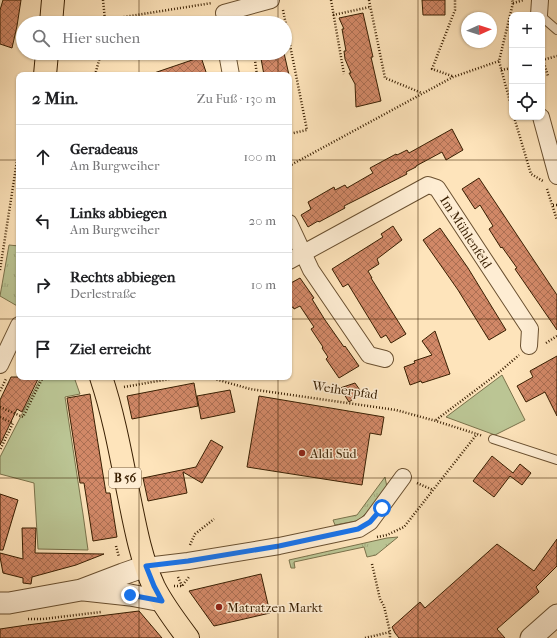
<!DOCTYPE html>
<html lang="de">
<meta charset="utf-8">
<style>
body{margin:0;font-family:"IM FELL French Canon",serif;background:#f2f2f2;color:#202124}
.controls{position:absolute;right:12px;top:12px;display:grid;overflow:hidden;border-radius:8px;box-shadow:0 1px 3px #0004}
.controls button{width:36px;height:36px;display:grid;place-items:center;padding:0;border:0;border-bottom:1px solid #e0e0e0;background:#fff;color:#202124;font:20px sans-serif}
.compass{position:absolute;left:461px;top:12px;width:36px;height:36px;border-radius:50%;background:#fff;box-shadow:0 1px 3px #0004;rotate:87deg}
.stop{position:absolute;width:12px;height:12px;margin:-9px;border:3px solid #1a73e8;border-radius:50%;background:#fff}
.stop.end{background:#1a73e8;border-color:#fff;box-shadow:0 1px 4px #0008}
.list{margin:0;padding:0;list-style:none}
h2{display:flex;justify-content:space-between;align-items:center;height:52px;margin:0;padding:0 16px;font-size:17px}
h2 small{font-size:13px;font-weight:400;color:#757577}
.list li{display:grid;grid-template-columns:26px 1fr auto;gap:12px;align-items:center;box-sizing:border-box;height:64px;padding:0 16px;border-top:1px solid #e0e0e0}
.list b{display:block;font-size:15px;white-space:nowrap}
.list p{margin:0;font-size:13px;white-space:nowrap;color:#757577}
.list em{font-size:13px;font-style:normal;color:#757577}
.icon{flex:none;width:22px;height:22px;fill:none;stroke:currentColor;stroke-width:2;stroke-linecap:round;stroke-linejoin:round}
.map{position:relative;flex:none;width:557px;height:638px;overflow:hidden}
.search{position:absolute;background:#fff;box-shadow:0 1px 3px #0004;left:16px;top:16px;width:276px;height:44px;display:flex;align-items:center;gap:10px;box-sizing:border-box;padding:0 14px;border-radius:22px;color:#757577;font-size:15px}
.panel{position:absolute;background:#fff;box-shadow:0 1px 3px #0004;left:16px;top:72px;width:276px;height:308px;border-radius:8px}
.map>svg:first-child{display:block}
</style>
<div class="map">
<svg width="557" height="638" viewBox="0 0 557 638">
<defs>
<pattern id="grass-tufts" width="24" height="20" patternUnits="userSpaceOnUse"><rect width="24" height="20" fill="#bbc594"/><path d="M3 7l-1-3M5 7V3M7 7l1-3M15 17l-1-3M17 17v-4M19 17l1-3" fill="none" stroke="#a2a97e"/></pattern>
<pattern id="building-cross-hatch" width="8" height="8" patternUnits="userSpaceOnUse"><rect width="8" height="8" fill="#d18867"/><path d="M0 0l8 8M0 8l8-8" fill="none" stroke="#ab6f53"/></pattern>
</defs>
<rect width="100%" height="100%" fill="#fee4bb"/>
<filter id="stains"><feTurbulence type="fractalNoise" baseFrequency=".005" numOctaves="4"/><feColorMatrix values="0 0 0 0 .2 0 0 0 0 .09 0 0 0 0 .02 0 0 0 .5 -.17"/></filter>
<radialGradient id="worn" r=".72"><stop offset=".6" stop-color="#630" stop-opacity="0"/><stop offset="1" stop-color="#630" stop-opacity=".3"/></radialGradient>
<g fill="url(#grass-tufts)" stroke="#7a724b">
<polygon points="9,245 19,246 19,307 0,296"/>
<polygon points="385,477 387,487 367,512 360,519 356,521 335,525 333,520 357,515"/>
<polygon points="398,537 376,555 367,557 364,547 294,562 295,568 291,568 289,560 387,538"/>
</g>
<g fill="#bbc594" stroke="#7a724b">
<polygon points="502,375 525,420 495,435 446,417"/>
<polygon points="41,377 74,377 80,394 65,397 83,514 88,550 38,549 34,483 0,474 0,457"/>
</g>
<g fill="url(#building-cross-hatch)" stroke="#391f02">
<polygon points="3,0 21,0 17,26 12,48 0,44 0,10"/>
<polygon points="422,0 445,0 445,15 423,15"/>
<polygon points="363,13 373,57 371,57 381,101 356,107 355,84 349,73 351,73 345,59 344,51 346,51 342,29 344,29 339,18"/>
<polygon points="260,53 284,53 289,75 264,75"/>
<polygon points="201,57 207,75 154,75 154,73"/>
<polygon points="452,129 463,150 446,160 442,152 416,166 416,167 406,172 407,174 354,201 344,206 345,208 319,222 318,221 308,227 301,215 311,209 308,202 334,187 335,190 345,185 347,188 373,173 370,168 396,154 397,155 407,150 409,153"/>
<polygon points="479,178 557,295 557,330 515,269 517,268 502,247 501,248 489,229 493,226 480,205 475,209 462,189"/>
<polygon points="393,226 402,240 377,259 379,264 368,271 372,278 371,278 406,334 391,343 386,335 381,338 348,284 343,287 332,269 383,237 381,234"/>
<polygon points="440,228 468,268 506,330 489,340 458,290 423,240"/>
<polygon points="300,278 314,298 312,299 325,320 344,347 345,346 359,366 339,378 326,359 328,357 322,348 323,347 311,329 314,327 300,306 294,309 293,307 289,309 289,284"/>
<polygon points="435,331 450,374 422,383 421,381 410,385 404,367 415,363 414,361 432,355 422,341"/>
<polygon points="557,356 557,416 545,392 526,402 517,386 533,377 530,371"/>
<polygon points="11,377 39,377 22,412 17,409 0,445 0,400"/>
<polygon points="194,383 198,406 132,419 127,396"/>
<polygon points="355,383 362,393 349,402 340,388"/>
<polygon points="230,390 235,412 201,419 197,396"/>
<polygon points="90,394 106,493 110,493 117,537 93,541 84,483 80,483 67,398"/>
<polygon points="259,396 384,417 381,435 370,433 362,485 247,467"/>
<polygon points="211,440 223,447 202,483 183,472 187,493 148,501 143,478 196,467"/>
<polygon points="492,456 513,473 520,464 531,473 522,485 510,476 494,497 473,481"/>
<polygon points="0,494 18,500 3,550 0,550"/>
<polygon points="22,528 36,528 35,553 104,554 76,565 32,577 31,584 23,583 23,578 3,573 0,557 0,553 23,559"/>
<polygon points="557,539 557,566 536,587 539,592 497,629 505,638 399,638 395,633 392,627 420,602 425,608 497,544 534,571"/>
<polygon points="261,574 270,613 214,626 189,591"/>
<polygon points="139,611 162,638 0,638 0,629 27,625"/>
</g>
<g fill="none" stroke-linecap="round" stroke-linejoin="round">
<defs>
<g id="service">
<polyline points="542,17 557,30"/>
<polyline points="493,439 557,460"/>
</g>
<g id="minor">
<polyline points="224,13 271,0"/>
<polyline points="539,15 540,0"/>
<polyline points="227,53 231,75"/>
<polyline points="541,117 557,176"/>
<polyline points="289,223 311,270 369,355 385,359"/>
<polyline points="289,261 428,185 437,188 530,329 529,346"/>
<polyline points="0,365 19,325"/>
<polyline points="146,566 188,561 279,546 359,529 370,522 403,477"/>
</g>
<g id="tertiary">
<polyline points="84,590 130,595 162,601"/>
<polyline points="0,603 9,603 81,590 123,574 146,566"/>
<polyline points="531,638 557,615"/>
</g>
<g id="primary">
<polyline points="51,23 53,0"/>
<polyline points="45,75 47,53"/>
<path d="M101,377C114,416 121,456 129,496C135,526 141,559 154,587C163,605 176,622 188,638"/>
</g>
</defs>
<use href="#service" stroke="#6a5030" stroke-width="10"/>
<use href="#minor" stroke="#6a5030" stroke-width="18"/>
<use href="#tertiary" stroke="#6a5030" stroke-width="23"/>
<use href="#primary" stroke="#391f02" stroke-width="24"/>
<g stroke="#391f02" stroke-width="2.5" stroke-dasharray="1 2" stroke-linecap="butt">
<polyline points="103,0 105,20 212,3"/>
<polyline points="331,0 344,74"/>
<polyline points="369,0 385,78 422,93"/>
<polyline points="513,3 524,0"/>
<polyline points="283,10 307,130 289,134"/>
<polyline points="333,15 370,7"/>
<polyline points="254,53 257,75"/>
<polyline points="244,57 254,55"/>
<polyline points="542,60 557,56"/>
<polyline points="543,60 548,76"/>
<polyline points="501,70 512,68"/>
<polyline points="95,75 101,53"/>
<polyline points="452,76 432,69 455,10 455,0"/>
<polyline points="512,109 499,61 513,3 512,0"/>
<polyline points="514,117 531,174 543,181"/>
<polyline points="289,166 453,77 499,61"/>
<polyline points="547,189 557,220"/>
<polyline points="553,205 557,205"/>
<polyline points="0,270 19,148"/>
<polyline points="546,343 557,336"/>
<polyline points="208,377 250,389 396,410 436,421 483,436"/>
<polyline points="124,387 175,378"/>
<polyline points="0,391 6,379"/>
<polyline points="0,407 23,417 43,377"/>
<polyline points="0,417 13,423 0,450"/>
<polyline points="436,420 497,374 519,355"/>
<polyline points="417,483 433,490"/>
<polyline points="377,537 387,535 404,527 477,434"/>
<polyline points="190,545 195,534 214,519"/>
<polyline points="116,546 119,557"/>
<polyline points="372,564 380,599 384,606 390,632 390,638"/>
<polyline points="178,577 182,586"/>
<polyline points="174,586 182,586 189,577"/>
<polyline points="28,619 43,619 101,612"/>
<polyline points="365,638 390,632"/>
</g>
<use href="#service" stroke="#feedd3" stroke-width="8"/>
<use href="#minor" stroke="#feedd3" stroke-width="16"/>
<use href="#tertiary" stroke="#feedd3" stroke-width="21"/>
<use href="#primary" stroke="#fee4bb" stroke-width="22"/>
</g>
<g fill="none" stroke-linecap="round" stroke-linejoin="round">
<polyline stroke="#1a73e8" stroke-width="5" points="130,595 162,601 154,586 146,566 188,561 279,546 358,529 370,522 382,508"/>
</g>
<path fill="none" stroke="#391f02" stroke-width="1" stroke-opacity="0.55" d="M139,0V23M278,0V23M418,0V638M139,53V75M278,53V75M0,160H19M289,160H557M0,319H19M289,319H557M139,377V638M278,377V638M0,478H557"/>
<g fill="#8f2418" stroke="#feedd3" stroke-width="1.5">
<circle cx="302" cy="453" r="4"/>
<circle cx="219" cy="607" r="4"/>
</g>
<g text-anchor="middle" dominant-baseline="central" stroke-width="3" stroke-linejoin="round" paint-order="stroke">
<rect fill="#feedd3" stroke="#745d41" stroke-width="1" x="109" y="468" width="32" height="20" rx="3"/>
<g font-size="12" font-weight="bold" fill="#391f02">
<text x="125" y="478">B 56</text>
</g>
<g font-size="13" fill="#391f02" stroke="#feedd3">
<text transform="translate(466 232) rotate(57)">Im Mühlenfeld</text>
<text transform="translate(345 390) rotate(8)">Weiherpfad</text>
</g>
<g font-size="13" fill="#391f02" stroke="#feedd3" text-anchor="start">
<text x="310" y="453">Aldi Süd</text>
<text x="227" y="607">Matratzen Markt</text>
</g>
</g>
<rect width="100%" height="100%" filter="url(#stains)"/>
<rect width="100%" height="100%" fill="url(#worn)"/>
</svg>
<div class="controls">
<button>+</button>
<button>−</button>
<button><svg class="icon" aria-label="locate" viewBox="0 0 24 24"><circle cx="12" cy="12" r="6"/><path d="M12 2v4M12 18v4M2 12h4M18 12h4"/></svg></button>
</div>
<svg class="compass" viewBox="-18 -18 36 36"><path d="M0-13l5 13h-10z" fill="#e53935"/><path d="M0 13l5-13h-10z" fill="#757577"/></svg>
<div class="stop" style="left:382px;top:508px"></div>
<div class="stop end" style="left:130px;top:595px"></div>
<div class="search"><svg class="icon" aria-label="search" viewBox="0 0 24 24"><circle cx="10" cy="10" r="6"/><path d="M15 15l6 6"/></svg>Hier suchen</div>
<section class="panel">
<h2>2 Min.<small>Zu Fuß · 130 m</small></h2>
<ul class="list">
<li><svg class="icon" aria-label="ahead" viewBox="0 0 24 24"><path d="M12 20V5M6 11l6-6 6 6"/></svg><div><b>Geradeaus</b><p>Am Burgweiher</p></div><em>100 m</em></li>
<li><svg class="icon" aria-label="left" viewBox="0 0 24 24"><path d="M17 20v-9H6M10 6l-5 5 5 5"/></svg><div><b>Links abbiegen</b><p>Am Burgweiher</p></div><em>20 m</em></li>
<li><svg class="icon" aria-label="right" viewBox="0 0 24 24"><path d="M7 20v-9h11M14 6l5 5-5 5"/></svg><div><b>Rechts abbiegen</b><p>Derlestraße</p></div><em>10 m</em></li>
<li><svg class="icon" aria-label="arrive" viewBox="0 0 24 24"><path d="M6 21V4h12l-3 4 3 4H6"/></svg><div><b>Ziel erreicht</b></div></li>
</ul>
</section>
</div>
